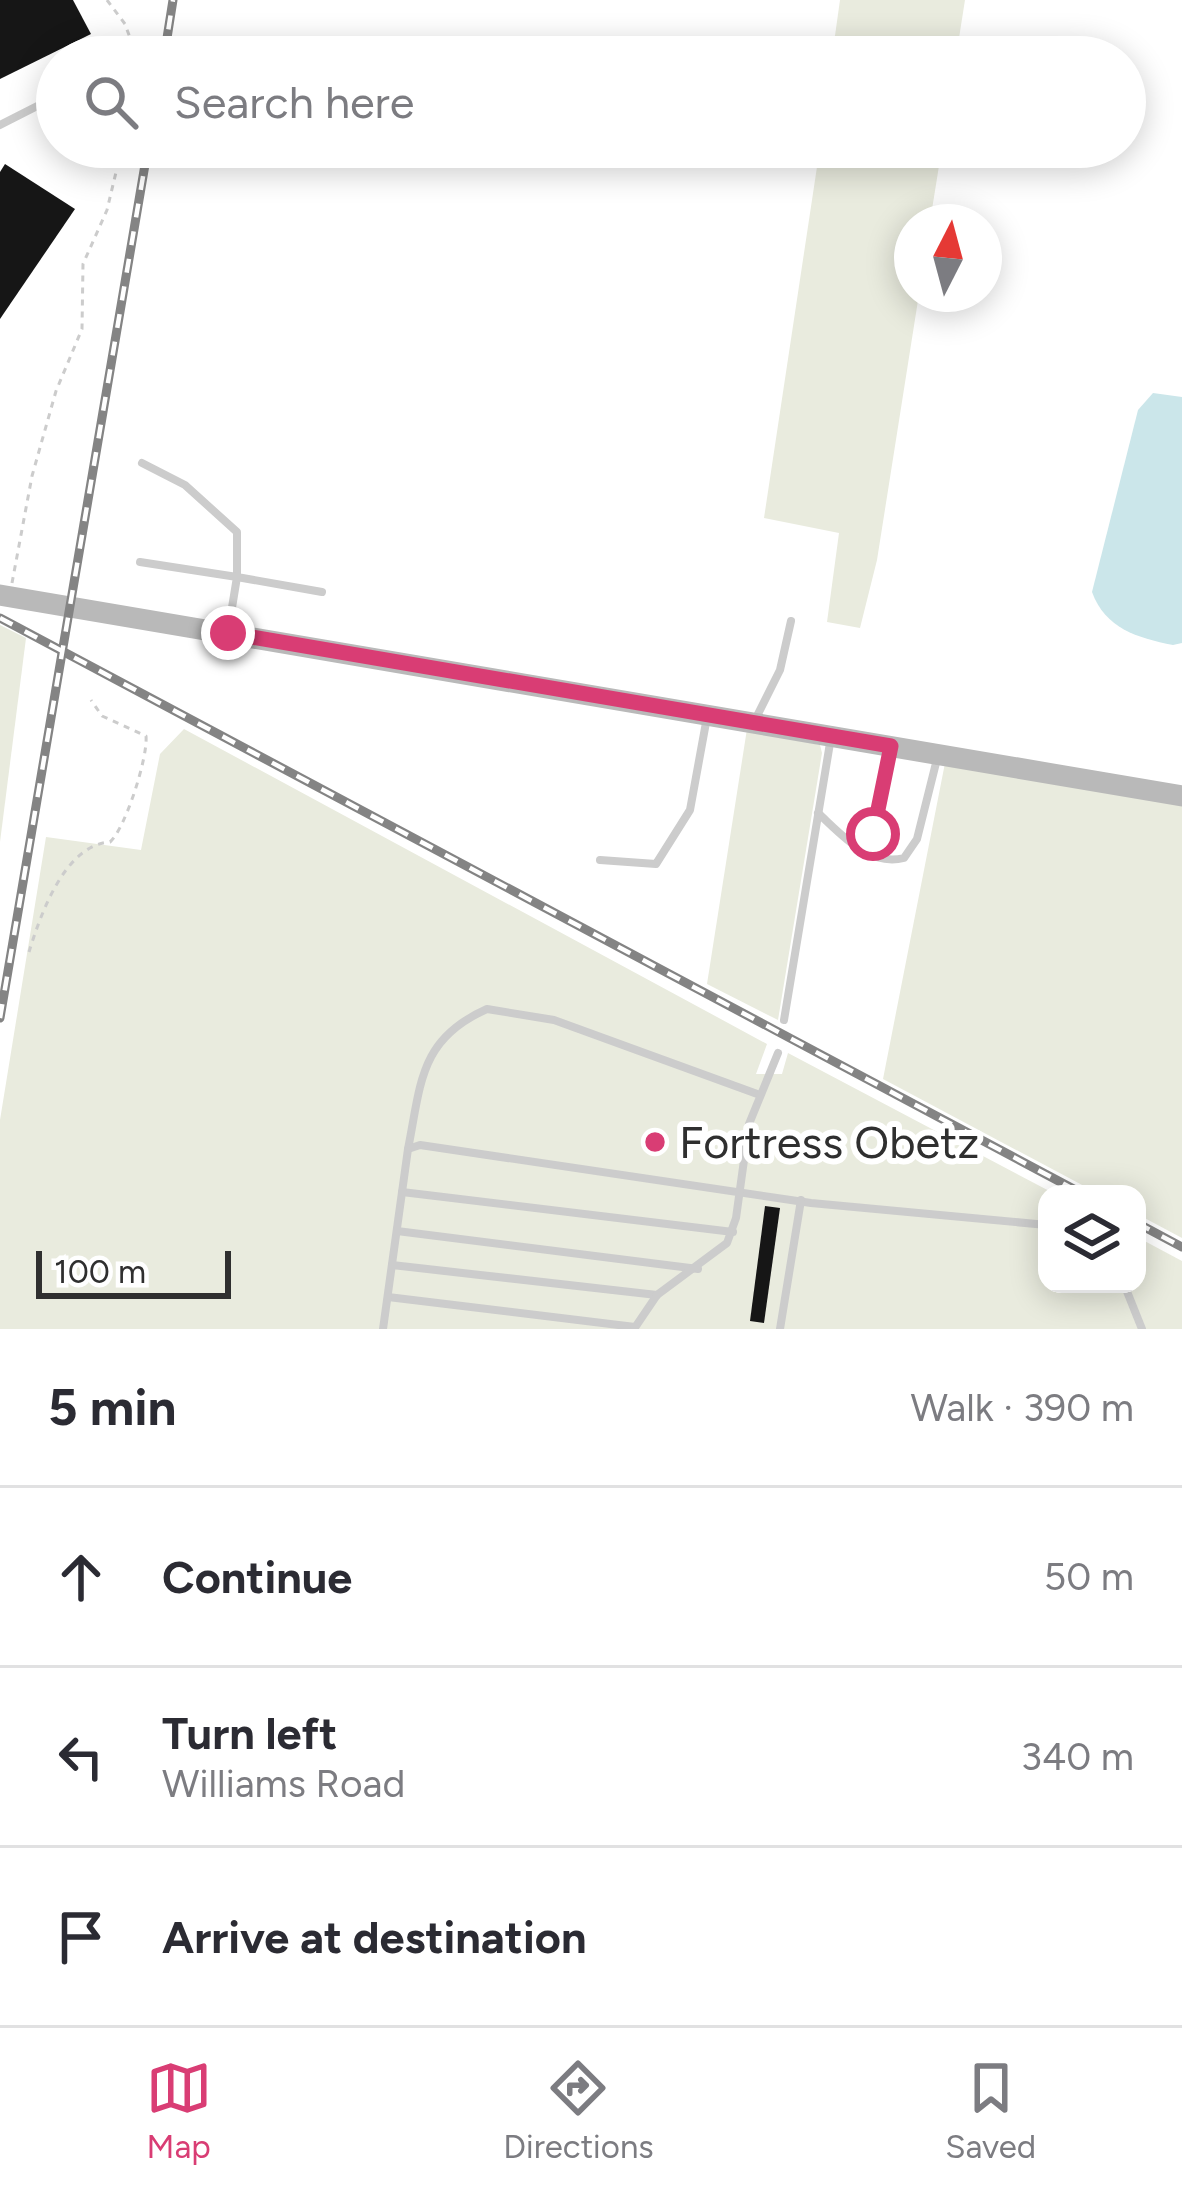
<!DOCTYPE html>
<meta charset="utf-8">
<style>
body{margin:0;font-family:Figtree,sans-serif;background:#f2f2f3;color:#2b2b33}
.controls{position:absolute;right:36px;bottom:36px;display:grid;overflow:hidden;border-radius:24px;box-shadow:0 6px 30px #0003}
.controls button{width:108px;height:108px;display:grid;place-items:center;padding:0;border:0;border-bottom:3px solid #e1e1e2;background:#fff;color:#2b2b33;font:60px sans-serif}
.compass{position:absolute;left:894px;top:204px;width:108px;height:108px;border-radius:50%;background:#fff;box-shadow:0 6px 30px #0003;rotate:6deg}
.scale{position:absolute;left:36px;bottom:30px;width:195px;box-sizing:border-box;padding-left:12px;border:6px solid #2f2f2f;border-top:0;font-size:33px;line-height:42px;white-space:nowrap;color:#2f2f2f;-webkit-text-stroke:9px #fff;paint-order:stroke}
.stop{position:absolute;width:36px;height:36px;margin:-27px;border:9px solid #d93d74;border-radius:50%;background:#fff}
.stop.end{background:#d93d74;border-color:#fff;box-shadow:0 3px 12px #0008}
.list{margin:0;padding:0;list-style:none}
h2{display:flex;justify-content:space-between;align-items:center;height:156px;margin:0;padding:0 48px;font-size:51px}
h2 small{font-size:39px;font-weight:400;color:#7c7c81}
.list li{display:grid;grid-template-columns:78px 1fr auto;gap:36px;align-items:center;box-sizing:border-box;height:180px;padding:0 48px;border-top:3px solid #e1e1e2}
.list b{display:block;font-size:45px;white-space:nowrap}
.list p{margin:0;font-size:39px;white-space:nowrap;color:#7c7c81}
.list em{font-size:39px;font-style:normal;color:#7c7c81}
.icon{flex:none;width:66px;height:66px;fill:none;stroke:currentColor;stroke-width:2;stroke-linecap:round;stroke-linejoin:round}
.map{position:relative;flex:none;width:1182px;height:1329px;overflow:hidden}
.search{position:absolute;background:#fff;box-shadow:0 6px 30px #0003;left:36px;right:36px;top:36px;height:132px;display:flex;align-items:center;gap:30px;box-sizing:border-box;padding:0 42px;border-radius:66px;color:#7c7c81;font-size:45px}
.sheet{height:696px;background:#fff}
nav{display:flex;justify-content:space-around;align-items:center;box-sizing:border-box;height:168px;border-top:3px solid #e1e1e2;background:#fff;font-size:33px;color:#7c7c81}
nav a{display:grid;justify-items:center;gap:6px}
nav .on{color:#d93d74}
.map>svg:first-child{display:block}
</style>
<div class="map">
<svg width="1182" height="1329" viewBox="0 0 1182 1329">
<rect width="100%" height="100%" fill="#fff"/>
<g fill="#e9ebde">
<polygon points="840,0 965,0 956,57 832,57"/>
<polygon points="820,147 942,147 930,222 912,222 912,294 919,294 877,560 860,628 827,622 839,533 764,518"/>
<polygon points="0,625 26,638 0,842"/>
<polygon points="184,729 767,1044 756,1074 782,1074 788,1053 1055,1194 1047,1194 1047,1284 1137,1284 1137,1237 1182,1261 1182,1329 0,1329 0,1120 46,837 141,850 160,754"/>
<polygon points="747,729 820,745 822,753 778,1020 707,984"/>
<polygon points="945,763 1182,802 1182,1238 1137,1214 1137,1194 1099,1194 883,1079"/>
</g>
<path fill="#cbe6ea" d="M1153,393L1182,397V643L1173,645C1137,638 1105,628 1092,592L1138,410Z"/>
<g fill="#161616">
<polygon points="0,0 73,0 91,34 0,79"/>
<polygon points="5,164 75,209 0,319 0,172"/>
<polygon points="765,1206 780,1208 764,1323 750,1321"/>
</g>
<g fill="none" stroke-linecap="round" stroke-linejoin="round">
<g stroke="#ccc" stroke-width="3" stroke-dasharray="6 6" stroke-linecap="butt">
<polyline points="107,0 125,24 137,57"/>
<polyline points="12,583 32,476 56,391 82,329 83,264 107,210 122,147"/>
<path d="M29,952C41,913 65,845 110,842C125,829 148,758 146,736L102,716L91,700"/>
</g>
<g stroke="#ccc" stroke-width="8">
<polyline points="0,125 57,96"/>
<polyline points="142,463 185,485 237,532 237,577 322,592"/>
<polyline points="140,562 237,577 228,632"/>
<polyline points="754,722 780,670 791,621"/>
<path d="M818,813C842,835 869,867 904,858L917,839L938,755"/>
<polyline points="866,852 890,749"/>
<polyline points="600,860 656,864 690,810 707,717"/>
<polyline points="784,1020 831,737"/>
<path d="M408,1149C421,1084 419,1039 487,1009L554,1020L760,1095"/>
<polyline points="402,1192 733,1232"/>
<polyline points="397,1231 698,1269"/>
<polyline points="392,1265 657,1295"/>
<polyline points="1124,1284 1142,1329"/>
<polyline points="388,1297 635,1327"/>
<polyline points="383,1329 408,1149 420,1145 811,1203 1047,1225"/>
<polyline points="634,1329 657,1295 727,1243 736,1218 749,1124 778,1053"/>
<polyline points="780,1329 801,1200"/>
</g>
<polyline stroke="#b9b9b9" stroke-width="21" points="0,595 1182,796"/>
<defs>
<g id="rail">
<polyline points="164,57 173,0"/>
<polyline points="0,618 1083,1194"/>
<polyline points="0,1018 148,147"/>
<polyline points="1137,1223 1182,1247"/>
</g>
</defs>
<use href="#rail" stroke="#848484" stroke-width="9"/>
<use href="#rail" stroke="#fff" stroke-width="4.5" stroke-dasharray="14" stroke-linecap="butt"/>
</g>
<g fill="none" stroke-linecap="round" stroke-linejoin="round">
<polyline stroke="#d93d74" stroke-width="15" points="228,633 891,746 873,834"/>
</g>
<circle fill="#d93d74" stroke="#fff" stroke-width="4.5" cx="655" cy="1142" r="12"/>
<g text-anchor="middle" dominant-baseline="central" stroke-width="12" stroke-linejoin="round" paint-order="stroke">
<g font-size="45" fill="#2f2f2f" stroke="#fff" text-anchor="start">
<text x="679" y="1142">Fortress Obetz</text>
</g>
</g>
</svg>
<div class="controls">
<button><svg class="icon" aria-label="layers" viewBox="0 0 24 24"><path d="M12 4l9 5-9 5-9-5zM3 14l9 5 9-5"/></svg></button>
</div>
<svg class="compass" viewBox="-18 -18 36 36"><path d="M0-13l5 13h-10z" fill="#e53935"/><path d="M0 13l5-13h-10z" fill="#7c7c81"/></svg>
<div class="scale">100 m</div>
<div class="stop" style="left:873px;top:834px"></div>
<div class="stop end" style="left:228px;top:633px"></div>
<div class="search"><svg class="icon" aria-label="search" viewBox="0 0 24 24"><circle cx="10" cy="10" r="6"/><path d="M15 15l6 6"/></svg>Search here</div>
</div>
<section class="sheet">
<h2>5 min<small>Walk · 390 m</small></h2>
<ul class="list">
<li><svg class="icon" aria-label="ahead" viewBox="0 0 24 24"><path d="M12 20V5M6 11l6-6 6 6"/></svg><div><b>Continue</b></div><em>50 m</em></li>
<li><svg class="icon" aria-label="left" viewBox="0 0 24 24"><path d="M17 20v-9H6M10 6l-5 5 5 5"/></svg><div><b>Turn left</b><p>Williams Road</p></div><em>340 m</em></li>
<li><svg class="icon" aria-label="arrive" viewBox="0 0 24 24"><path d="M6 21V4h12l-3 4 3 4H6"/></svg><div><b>Arrive at destination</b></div></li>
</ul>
</section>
<nav>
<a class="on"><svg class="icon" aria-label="map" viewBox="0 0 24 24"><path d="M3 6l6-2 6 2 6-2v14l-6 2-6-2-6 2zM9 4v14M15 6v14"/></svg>Map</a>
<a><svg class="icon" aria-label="directions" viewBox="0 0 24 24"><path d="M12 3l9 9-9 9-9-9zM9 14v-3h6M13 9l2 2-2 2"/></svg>Directions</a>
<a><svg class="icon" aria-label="saved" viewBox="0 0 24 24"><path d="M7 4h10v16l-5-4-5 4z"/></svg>Saved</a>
</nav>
